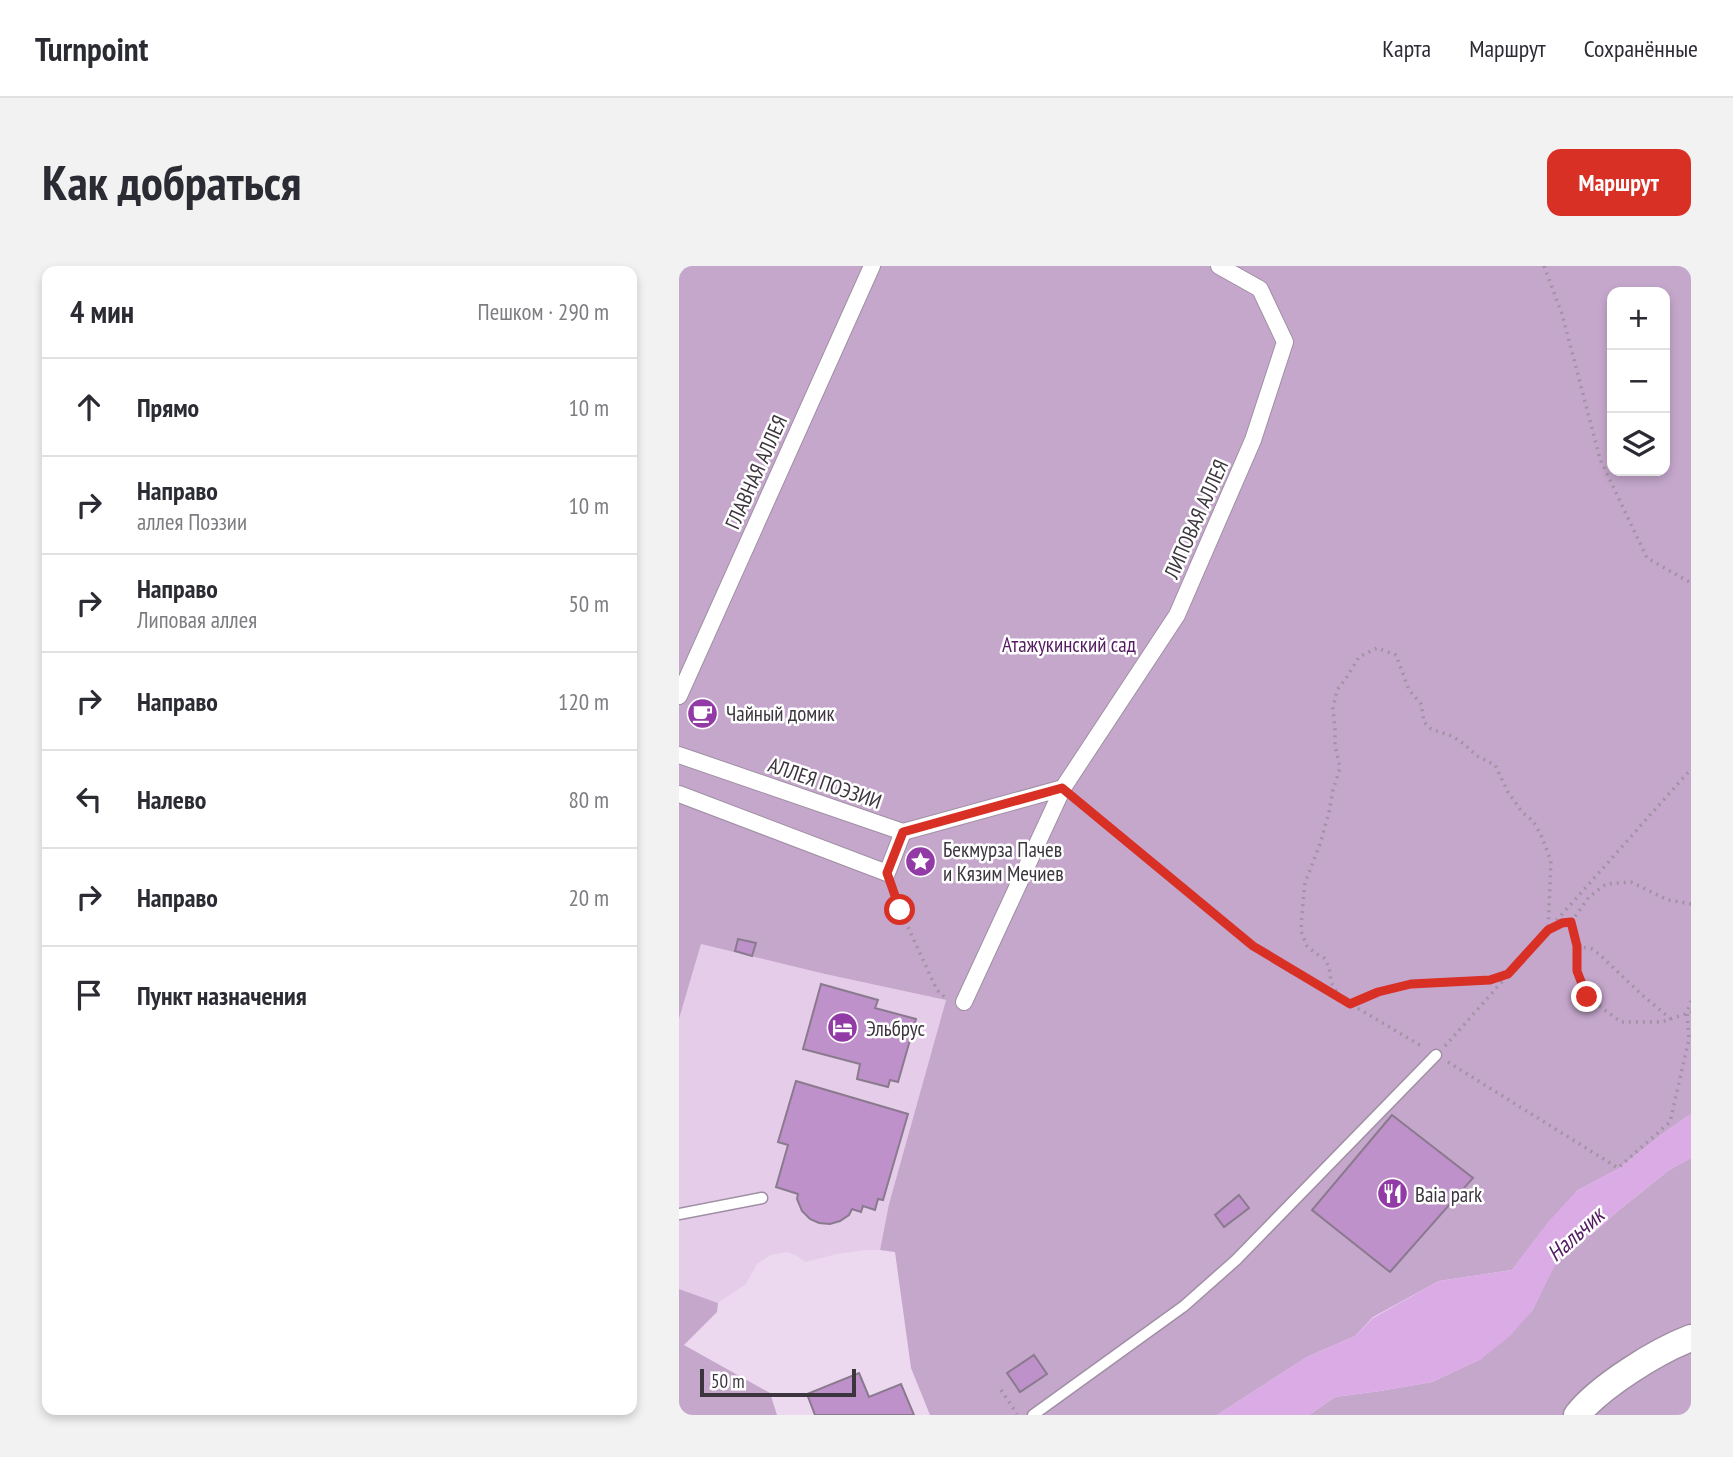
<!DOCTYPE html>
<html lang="ru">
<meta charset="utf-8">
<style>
body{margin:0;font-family:"PT Sans Narrow",sans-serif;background:#f2f2f3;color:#2b2b33}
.controls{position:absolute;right:21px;top:21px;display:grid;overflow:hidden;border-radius:14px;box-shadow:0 4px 10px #0003}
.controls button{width:63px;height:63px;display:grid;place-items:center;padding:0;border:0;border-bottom:2px solid #e1e1e2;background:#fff;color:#2b2b33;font:35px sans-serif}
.scale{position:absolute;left:21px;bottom:18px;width:156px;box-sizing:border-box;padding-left:7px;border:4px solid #3c353e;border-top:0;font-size:19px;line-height:24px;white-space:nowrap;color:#3c353e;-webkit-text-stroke:5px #fff;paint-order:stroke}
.stop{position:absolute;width:21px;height:21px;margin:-16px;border:5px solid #d93025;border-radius:50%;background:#fff}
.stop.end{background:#d93025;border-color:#fff;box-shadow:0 2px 7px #0008}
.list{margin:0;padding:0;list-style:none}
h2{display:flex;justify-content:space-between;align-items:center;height:91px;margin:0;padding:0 28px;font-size:30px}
h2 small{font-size:23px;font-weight:400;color:#7c7c81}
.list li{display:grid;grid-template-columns:46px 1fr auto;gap:21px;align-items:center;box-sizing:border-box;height:98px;padding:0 28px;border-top:2px solid #e1e1e2}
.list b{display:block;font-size:26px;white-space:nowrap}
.list p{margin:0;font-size:23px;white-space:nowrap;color:#7c7c81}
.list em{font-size:23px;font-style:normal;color:#7c7c81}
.icon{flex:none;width:38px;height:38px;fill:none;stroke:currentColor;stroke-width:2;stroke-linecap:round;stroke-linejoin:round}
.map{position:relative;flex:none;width:1012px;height:1149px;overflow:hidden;border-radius:14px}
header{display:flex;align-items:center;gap:42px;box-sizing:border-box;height:98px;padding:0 35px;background:#fff;border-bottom:2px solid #e1e1e2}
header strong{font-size:33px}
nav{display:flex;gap:38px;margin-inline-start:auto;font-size:24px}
.intro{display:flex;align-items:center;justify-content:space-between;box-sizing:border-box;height:168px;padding:0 42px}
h1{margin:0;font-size:49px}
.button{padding:18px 32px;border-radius:14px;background:#d93025;color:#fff;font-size:24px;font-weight:700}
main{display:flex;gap:42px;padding:0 42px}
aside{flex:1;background:#fff;border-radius:14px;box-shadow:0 4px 10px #0003}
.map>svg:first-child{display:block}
</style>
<header>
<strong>Turnpoint</strong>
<nav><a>Карта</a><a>Маршрут</a><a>Сохранённые</a></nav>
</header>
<div class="intro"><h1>Как добраться</h1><a class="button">Маршрут</a></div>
<main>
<aside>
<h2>4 мин<small>Пешком · 290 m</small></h2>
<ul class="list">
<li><svg class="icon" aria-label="ahead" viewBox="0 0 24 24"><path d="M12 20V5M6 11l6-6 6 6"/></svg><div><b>Прямо</b></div><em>10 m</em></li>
<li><svg class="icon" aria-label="right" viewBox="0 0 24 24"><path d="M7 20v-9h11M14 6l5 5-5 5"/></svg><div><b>Направо</b><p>аллея Поэзии</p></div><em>10 m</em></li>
<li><svg class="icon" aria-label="right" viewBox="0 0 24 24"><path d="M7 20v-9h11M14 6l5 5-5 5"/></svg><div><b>Направо</b><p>Липовая аллея</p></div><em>50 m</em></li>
<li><svg class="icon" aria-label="right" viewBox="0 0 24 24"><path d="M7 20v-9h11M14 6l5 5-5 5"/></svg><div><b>Направо</b></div><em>120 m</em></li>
<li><svg class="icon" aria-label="left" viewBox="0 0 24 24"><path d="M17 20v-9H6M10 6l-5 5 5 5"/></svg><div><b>Налево</b></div><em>80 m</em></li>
<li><svg class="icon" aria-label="right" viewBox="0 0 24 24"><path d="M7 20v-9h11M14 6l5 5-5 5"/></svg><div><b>Направо</b></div><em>20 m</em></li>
<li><svg class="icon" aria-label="arrive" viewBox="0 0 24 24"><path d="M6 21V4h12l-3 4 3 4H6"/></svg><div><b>Пункт назначения</b></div></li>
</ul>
</aside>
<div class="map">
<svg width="1012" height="1149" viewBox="0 0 1012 1149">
<rect width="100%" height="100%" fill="#ecd9f0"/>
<polygon fill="#e5cdea" points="22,678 146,708 267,734 210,938 201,984 187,984 158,988 127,996 118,990 108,986 92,989 78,998 67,1018 39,1037 0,1023 0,753"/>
<g fill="#c5a7cc" fill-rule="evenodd">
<path d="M0,0H1012V848L986,866L939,903L899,924L869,957L833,1004L760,1015L694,1051L676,1070L628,1091L538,1149H251L232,1102L216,986L201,984L210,938L267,734L146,708L22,678L0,753ZM933,26H986V205H933Z"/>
<polygon points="1012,892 1012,1149 630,1149 656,1131 701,1125 753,1116 802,1093 853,1045 875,1000 890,983 917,965 940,944 990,904"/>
<polygon points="0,1023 39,1037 38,1046 5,1079 91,1127 98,1149 0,1149"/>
</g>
<polygon fill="#dbabe6" points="1012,848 1012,892 990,904 940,944 917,965 890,983 875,1001 853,1045 831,1070 802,1093 753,1116 701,1125 656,1131 630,1149 538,1149 628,1091 676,1070 694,1052 760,1015 833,1004 869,956 899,924 939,903 986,866"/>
<g fill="#bf91ca" stroke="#8a7a8e" stroke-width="2">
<polygon points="59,673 77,677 73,690 56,685"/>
<polygon points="142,718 199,734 196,742 237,753 219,816 211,814 209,821 178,813 181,798 124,783"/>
<polygon points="117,815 229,848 204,934 199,933 196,944 184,940 182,946 173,943 170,949 161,955 151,958 140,957 131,953 123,945 118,933 119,928 97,921 109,879 99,876"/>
<polygon points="713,849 794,912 711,1006 633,944"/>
<polygon points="560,929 570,942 545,961 536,949"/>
<polygon points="355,1089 368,1108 341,1126 328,1107"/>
<polygon points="180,1107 190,1131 222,1118 235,1149 136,1149 128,1128"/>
</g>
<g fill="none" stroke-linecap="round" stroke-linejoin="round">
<defs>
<g id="service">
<polyline points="0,948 83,932"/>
<polyline points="354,1149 505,1040 557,994 757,789"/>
</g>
<g id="pedestrian">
<polyline points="0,430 193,0"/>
<polyline points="0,489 224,566"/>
<polyline points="0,528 208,607 224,566"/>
<polyline points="224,566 384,522"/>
<polyline points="285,736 384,522 498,349 574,174 606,76 581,23 540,0"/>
</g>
<path id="tertiary" d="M898,1149C921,1120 978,1085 1012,1072"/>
</defs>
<use href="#service" stroke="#a08fa4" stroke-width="13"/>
<use href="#pedestrian" stroke="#a08fa4" stroke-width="18"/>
<use href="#tertiary" stroke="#a08fa4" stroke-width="29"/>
<g stroke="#a193a4" stroke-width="3.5" stroke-dasharray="2 5" stroke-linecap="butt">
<polyline points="865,0 883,48 921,193 968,292 1012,317"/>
<polyline points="399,534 574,680 744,781"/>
<polyline points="214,622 221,644 258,724 268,733"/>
<polyline points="892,656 910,631 927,618 952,616 989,634 1012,638"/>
<polyline points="874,662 883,657 892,656 898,680 898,705 908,731 942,756 983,756 1012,746"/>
<polyline points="898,680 913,683 920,688 962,728 992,753"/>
<polyline points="661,731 652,716 650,701 645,692 636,687 628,680 622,665 623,648 626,617 642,575 650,546 654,524 661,502 656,479 656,462 654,443 658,424 666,414 680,391 698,382 717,389 730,424 742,438 745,456 752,463 773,470 785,478 798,490 816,499 829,526 843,546 854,555 862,569 872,595 869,664"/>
<path d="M671,738C692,729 713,720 735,718C767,715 799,718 829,708"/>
<polyline points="766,780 1012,503"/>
<polyline points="769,796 939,902 991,856 1010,773 1008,746 1012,735"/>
<polyline points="322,1124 338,1148"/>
</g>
<use href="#service" stroke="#fff" stroke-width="10"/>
<use href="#pedestrian" stroke="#fff" stroke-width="16"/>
<use href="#tertiary" stroke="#fff" stroke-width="26"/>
</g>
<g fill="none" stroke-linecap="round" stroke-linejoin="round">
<polyline stroke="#d93025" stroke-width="9" points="221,644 208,607 224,566 383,522 574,680 671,738 699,726 732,718 811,714 829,708 869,664 883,657 892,656 898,680 898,705 908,731"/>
</g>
<defs>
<symbol id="cafe-disc" viewBox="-11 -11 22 22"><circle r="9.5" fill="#923aa6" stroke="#fff"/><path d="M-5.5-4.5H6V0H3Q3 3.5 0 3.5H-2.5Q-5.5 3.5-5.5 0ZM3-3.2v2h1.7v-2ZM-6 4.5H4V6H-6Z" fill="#fff"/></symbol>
<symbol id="sight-disc" viewBox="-11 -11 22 22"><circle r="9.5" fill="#923aa6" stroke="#fff"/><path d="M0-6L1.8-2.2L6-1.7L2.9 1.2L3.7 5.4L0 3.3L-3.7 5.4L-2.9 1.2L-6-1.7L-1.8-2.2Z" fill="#fff"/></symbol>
<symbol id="hotel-disc" viewBox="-11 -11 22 22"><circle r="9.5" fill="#923aa6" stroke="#fff"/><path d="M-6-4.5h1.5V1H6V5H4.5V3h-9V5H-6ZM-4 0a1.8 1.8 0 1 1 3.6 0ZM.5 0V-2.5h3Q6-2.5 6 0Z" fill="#fff"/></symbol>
<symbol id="restaurant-disc" viewBox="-11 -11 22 22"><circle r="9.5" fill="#923aa6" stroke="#fff"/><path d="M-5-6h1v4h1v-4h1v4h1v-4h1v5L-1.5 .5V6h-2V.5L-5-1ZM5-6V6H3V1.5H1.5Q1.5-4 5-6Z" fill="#fff"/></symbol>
</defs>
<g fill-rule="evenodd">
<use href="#cafe-disc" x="6" y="430" width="35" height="35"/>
<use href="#sight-disc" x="224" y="578" width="35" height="35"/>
<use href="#hotel-disc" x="146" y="744" width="35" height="35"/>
<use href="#restaurant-disc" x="696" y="910" width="35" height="35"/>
</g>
<g text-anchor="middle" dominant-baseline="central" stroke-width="5" stroke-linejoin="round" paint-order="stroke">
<g font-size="21" fill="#3c353e" stroke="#fff">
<text transform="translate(77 206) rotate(-66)">ГЛАВНАЯ АЛЛЕЯ</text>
<text transform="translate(517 253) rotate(-66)">ЛИПОВАЯ АЛЛЕЯ</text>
<text transform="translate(146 517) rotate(19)">АЛЛЕЯ ПОЭЗИИ</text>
</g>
<g font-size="21" fill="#541c61" stroke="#fff">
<text x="390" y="378">Атажукинский сад</text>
</g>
<g font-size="21" fill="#3c353e" stroke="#fff" text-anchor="start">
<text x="47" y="447">Чайный домик</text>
<text x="264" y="583">Бекмурза Пачев<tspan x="264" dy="24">и Кязим Мечиев</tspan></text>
<text x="187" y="762">Эльбрус</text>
<text x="736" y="928">Baia park</text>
</g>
<g font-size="23" font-style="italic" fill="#531b60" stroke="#fff">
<text transform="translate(896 968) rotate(-42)">Нальчик</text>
</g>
</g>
</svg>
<div class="controls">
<button>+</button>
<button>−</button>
<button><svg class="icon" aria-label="layers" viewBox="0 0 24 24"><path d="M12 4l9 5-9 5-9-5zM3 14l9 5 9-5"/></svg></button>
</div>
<div class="scale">50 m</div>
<div class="stop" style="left:221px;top:644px"></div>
<div class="stop end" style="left:908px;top:731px"></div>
</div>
</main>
